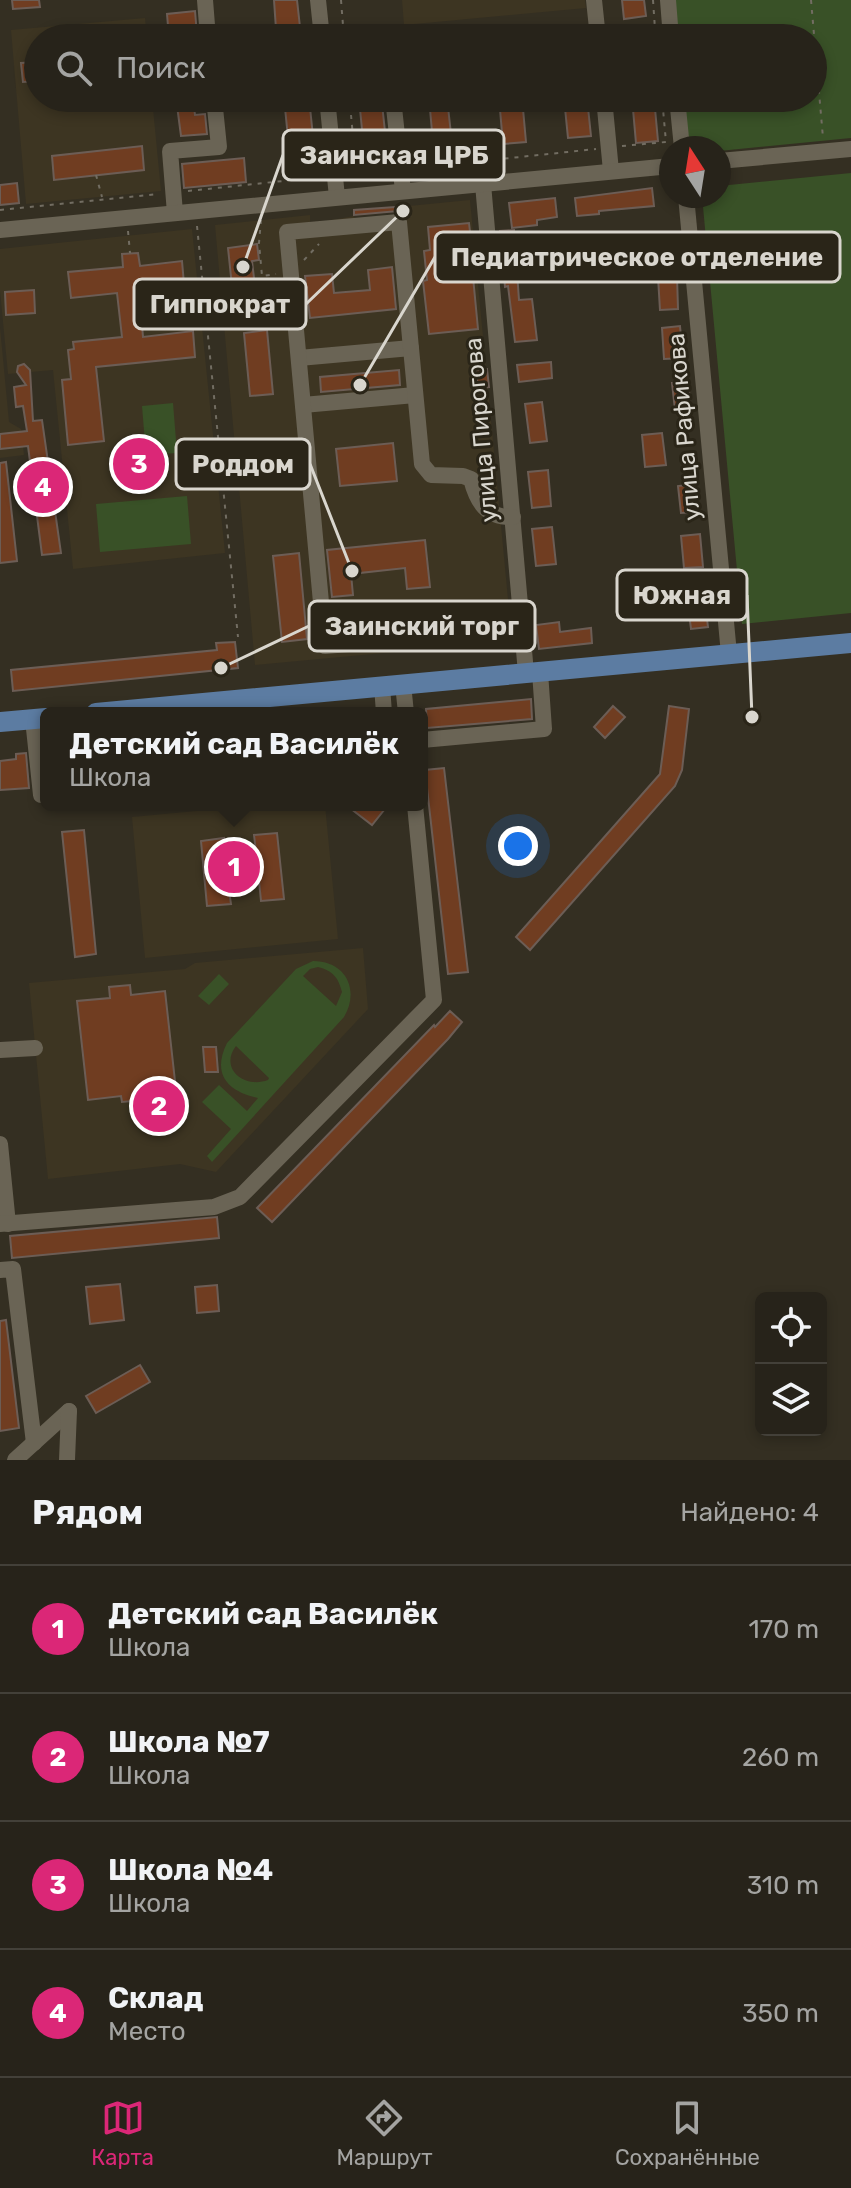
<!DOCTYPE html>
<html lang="ru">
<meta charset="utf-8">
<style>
body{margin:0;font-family:Rubik,sans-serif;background:#2f2b23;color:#f1f3f6}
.controls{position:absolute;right:24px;bottom:24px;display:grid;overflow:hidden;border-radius:12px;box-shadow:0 4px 12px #0003}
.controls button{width:72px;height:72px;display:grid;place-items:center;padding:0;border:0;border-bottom:2px solid #434039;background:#27231a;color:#f1f3f6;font:40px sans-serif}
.compass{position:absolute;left:659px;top:136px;width:72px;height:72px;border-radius:50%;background:#27231a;box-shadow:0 4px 12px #0003;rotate:348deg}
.you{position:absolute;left:518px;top:846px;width:28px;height:28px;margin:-20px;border:6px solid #fff;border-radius:50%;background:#1a73e8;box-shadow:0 0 0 12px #1a73e833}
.badge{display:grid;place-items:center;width:52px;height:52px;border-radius:50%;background:#db2777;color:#fff;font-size:26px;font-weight:700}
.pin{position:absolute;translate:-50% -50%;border:4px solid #fff;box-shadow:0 2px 8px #0006}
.popup{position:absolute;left:40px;top:707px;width:388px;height:104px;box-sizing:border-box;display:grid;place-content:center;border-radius:12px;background:#27231a;filter:drop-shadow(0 2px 6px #0005);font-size:26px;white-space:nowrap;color:#a4a4a2}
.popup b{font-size:30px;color:#f1f3f6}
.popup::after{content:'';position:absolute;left:50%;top:100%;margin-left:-16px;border:16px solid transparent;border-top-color:#27231a}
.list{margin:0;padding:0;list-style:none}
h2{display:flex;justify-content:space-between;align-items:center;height:104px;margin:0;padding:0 32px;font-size:34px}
h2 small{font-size:26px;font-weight:400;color:#a4a4a2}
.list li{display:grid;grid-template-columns:52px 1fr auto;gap:24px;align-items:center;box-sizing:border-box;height:128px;padding:0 32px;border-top:2px solid #434039}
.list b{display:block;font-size:30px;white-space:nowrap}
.list p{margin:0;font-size:26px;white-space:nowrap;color:#a4a4a2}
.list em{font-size:26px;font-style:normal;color:#a4a4a2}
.icon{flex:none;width:44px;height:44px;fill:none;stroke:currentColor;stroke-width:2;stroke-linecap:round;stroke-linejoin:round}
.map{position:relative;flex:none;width:851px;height:1460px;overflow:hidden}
.search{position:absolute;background:#27231a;box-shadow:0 4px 12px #0003;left:24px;right:24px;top:24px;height:88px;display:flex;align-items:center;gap:20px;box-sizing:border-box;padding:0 28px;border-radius:44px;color:#a4a4a2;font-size:30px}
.sheet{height:616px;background:#27231a}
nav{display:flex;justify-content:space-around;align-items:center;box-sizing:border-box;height:112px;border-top:2px solid #434039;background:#27231a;font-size:22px;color:#a4a4a2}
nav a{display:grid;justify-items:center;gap:4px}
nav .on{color:#db2777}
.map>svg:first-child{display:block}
</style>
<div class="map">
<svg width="851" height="1460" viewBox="0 0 851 1460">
<rect width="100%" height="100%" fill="#342f22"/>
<g fill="#3d3522">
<polygon points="402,0 585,0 586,8 404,25"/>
<polygon points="145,18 147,38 38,38 38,98 152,98 161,191 26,204 11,30"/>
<polygon points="470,200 512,641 255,665 238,476 234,476 231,448 235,447 215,225 310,215 310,224 354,216 355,220 409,216 409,206"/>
<polygon points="192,229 225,553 73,569 53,370 8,374 0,291 0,249"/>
<polygon points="0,327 9,422 21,429 24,455 0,458"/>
<polygon points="260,805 325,805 338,939 145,958 132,817"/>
<polygon points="363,948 368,1009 216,1172 180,1164 48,1179 29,983 185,969 195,963"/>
</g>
<g fill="#395127" fill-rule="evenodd">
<polygon points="674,0 851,0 851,138 719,151 719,148 690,148 683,98 813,98 813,38 677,38"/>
<polygon points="851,173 851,613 742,624 702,196 719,196 719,186"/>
<polygon points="173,403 177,453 146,455 142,406"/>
<polygon points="187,496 191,544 100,552 96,504"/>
<path d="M313,961C346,961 360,990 344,1017L212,1162L207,1156L231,1129L202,1102L219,1085L247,1111L258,1098C229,1092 211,1075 227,1043L296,969ZM318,967C333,971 338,977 342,992L336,1006L303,976L310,969ZM236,1046L269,1078L268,1080C244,1089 219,1068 236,1046Z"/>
<polygon points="219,974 229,984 209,1005 198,996"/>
</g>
<g fill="#703d21" stroke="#6c5d55" stroke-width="2">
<polygon points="12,0 39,0 40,7 13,9"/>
<polygon points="274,0 297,0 300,27 276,29"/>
<polygon points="622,0 644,0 646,16 624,19"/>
<polygon points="195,11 197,35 169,38 167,14"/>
<polygon points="38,62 38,81 23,82 21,63"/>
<polygon points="176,98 193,98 195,115 205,114 207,134 181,136"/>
<polygon points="284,98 309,98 317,175 292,177"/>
<polygon points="429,98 447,98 453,152 434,154"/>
<polygon points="499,98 522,98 526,142 503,144"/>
<polygon points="564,98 587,98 591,136 568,138"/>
<polygon points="632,98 654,98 658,141 636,143"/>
<polygon points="382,104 389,168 366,170 360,109"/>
<polygon points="142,146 144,170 54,180 52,156"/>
<polygon points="244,158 246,182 184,188 182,164"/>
<polygon points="17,183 19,203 0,205 0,185"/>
<polygon points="652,188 654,206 599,211 599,214 577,216 575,198"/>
<polygon points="555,198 557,217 537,220 537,225 512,228 509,203"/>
<polygon points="409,206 410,215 398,211 354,215 354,210"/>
<polygon points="469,223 472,249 464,250 466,277 473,277 478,329 429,334 423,281 427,280 424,251 430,250 428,227"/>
<polygon points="514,230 519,300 532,299 537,340 515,342 508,286 505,287 500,231"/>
<polygon points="257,244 259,260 252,261 256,295 281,292 283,309 235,315 228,248"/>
<polygon points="138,253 140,266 182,261 184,284 139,289 143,337 193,331 195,357 96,367 104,441 68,445 62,380 71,379 68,350 74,349 73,342 122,337 117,293 71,298 68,272 123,267 122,254"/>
<polygon points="392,267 396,309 310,318 305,276 332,274 334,293 370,290 368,270"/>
<polygon points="677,276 678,309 660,310 658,277"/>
<polygon points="34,290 35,313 6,315 5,292"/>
<polygon points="680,326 683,358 664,359 662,328"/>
<polygon points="267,330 273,394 250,396 244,333"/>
<polygon points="551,362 552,378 519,382 517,365"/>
<polygon points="24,364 30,370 33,421 42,420 61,553 42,555 28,446 0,449 0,434 27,431 23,406 16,407 14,387 26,385 17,372 18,366"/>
<polygon points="487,369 489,387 478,388 476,370"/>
<polygon points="399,370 400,385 321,392 320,377"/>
<polygon points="688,382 691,409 675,410 672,383"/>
<polygon points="542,402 547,441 530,443 525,404"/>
<polygon points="662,433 666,465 645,467 642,435"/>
<polygon points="393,443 397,481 340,486 336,449"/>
<polygon points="242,446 242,449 276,446 279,480 257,482 256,473 234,476 231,447"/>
<polygon points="6,462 17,561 0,563 0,463"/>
<polygon points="548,470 551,506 532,508 528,472"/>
<polygon points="694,484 696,512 681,513 678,486"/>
<polygon points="552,527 556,564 536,566 532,529"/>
<polygon points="700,534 703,567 684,568 681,536"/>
<polygon points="425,540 430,587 407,589 405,568 351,574 353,595 332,597 327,550"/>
<polygon points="299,553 307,639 282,642 273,556"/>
<polygon points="703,587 708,627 691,629 686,590"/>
<polygon points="559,622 560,632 591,628 592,643 539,649 536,625"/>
<polygon points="235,642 238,668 13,691 11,670 217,650 216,643"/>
<polygon points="531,699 532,719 427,728 426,709"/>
<polygon points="613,706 625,717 605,738 594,727"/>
<polygon points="669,706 689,709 682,770 675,786 530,950 516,937 660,774"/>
<polygon points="26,753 29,788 0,790 0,761 16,759 16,754"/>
<polygon points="444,768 468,972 448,974 425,770"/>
<polygon points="346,805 388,805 372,825"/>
<polygon points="84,830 96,954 75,957 62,832"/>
<polygon points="277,833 284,899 261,901 259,881 228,884 231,904 207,906 201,841 224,838 227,871 258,868 254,835"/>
<polygon points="130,985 131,995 165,991 176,1090 142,1094 143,1100 122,1102 121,1096 88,1100 77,1001 110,998 109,987"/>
<polygon points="450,1011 462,1022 448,1039 272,1222 257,1208 434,1025 435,1027"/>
<polygon points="203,1047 216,1047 218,1072 205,1072"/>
<polygon points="217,1217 219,1238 12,1258 10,1236"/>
<polygon points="120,1284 124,1320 90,1324 86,1287"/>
<polygon points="217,1285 219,1311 197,1313 195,1287"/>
<polygon points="6,1320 19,1428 0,1431 0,1321"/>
<polygon points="140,1365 150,1382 96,1413 86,1396"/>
</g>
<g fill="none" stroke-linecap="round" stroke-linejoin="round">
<g stroke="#726d62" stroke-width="2" stroke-dasharray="4 6" stroke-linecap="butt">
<polyline points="341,0 344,38"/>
<polyline points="653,0 655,29"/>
<polyline points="811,0 823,138"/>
<polyline points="351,115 357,180"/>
<polyline points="622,146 666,142 662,98"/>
<polyline points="415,168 596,149"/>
<polyline points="96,175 102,197"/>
<polyline points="347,175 385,171"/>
<polyline points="188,191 321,177"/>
<polyline points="0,210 158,194"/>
<polyline points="261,220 259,243 262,276 276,274"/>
<polyline points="197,226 238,637"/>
<polyline points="128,231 130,253"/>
<polyline points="304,260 319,244"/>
</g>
<g stroke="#6a6455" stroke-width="16">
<polyline points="205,0 208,38"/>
<polyline points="318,0 322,38"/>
<polyline points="594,0 598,38"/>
<polyline points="668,0 671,38"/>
<polyline points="327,98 337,197"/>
<polyline points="393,98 403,191"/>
<polyline points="604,98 611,171"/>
<polyline points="677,98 682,148"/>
<polyline points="328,101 363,98"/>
<polyline points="719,161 851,149"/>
<polyline points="483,184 526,673"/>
<polyline points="686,196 729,654"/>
<polyline points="175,213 170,151 219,147 214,98"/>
<polyline points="0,230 671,166"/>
<polyline points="299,358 411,348"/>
<polyline points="303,405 415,395"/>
<path d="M396,640L325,646L287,232L399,222L422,464L431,475L463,476L471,479C477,502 486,518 513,517"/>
<polyline points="403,684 406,713"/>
<polyline points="382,686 384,713"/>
<polyline points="33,719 41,795 46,795"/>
<polyline points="422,740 544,729 540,672"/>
<polyline points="0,1050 35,1048"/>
<polyline points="0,1144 8,1224"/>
<polyline points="0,1224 214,1207 240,1197 434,1000 415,805"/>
<polyline points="0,1270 13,1269 34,1443"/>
<polyline points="15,1460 69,1411"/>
<polyline points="67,1460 69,1411"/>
</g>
<g stroke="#5c7ca2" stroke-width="20">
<polyline points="96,713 851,643"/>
<polyline points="0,722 46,718"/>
</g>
</g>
<g text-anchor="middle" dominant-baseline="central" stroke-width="6" stroke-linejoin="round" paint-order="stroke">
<g font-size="24" fill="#d9d6ce" stroke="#2a2518">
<text transform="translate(684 427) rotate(-95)">улица Рафикова</text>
<text transform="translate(481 430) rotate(-95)">улица Пирогова</text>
</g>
</g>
<path fill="none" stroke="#d9d6ce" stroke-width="3" d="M243 267L283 155M360 385L435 257M403 211L306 304M352 571L310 464M752 717L747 595M221 668L309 626"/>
<g fill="#d9d6ce" stroke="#2a2518" stroke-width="3">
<circle cx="243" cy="267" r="8"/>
<circle cx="360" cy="385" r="8"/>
<circle cx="403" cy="211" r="8"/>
<circle cx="352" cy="571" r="8"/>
<circle cx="752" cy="717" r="8"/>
<circle cx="221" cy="668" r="8"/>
</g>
<g fill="#2a2518" stroke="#d9d6ce" stroke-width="3">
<rect x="283" y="130" width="221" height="50" rx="8"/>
<rect x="435" y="232" width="405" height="50" rx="8"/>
<rect x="134" y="279" width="172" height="50" rx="8"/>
<rect x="176" y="439" width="134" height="50" rx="8"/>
<rect x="617" y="570" width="130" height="50" rx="8"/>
<rect x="309" y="601" width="226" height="50" rx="8"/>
</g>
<g font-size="26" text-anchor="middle" font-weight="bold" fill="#d9d6ce">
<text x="394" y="164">Заинская ЦРБ</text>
<text x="637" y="266">Педиатрическое отделение</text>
<text x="220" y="313">Гиппократ</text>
<text x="243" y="473">Роддом</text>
<text x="682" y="604">Южная</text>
<text x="422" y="635">Заинский торг</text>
</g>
</svg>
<div class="controls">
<button><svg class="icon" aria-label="locate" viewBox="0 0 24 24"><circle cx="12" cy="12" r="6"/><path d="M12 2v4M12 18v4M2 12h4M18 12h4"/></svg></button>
<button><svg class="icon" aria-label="layers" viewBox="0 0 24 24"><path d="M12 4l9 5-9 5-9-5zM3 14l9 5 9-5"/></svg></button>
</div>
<svg class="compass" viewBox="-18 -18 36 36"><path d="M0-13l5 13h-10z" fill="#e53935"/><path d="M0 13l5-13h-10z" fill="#a4a4a2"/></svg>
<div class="you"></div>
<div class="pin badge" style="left:234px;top:867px">1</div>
<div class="popup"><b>Детский сад Василёк</b>Школа</div>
<div class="pin badge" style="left:159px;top:1106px">2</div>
<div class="pin badge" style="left:139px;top:464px">3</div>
<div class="pin badge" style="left:43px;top:487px">4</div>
<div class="search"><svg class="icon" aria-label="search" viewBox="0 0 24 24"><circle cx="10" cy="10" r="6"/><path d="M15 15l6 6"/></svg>Поиск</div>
</div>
<section class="sheet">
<h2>Рядом<small>Найдено: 4</small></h2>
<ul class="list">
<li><span class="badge">1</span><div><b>Детский сад Василёк</b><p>Школа</p></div><em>170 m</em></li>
<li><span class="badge">2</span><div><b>Школа №7</b><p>Школа</p></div><em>260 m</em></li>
<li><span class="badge">3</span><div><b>Школа №4</b><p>Школа</p></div><em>310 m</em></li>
<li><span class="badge">4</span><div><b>Склад</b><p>Место</p></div><em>350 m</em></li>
</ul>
</section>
<nav>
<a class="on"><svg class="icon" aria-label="map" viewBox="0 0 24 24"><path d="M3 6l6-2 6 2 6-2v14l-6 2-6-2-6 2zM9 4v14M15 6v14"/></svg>Карта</a>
<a><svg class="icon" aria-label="directions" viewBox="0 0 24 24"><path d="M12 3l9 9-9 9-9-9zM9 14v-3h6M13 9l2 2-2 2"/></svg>Маршрут</a>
<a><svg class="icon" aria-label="saved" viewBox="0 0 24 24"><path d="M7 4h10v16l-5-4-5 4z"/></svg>Сохранённые</a>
</nav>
